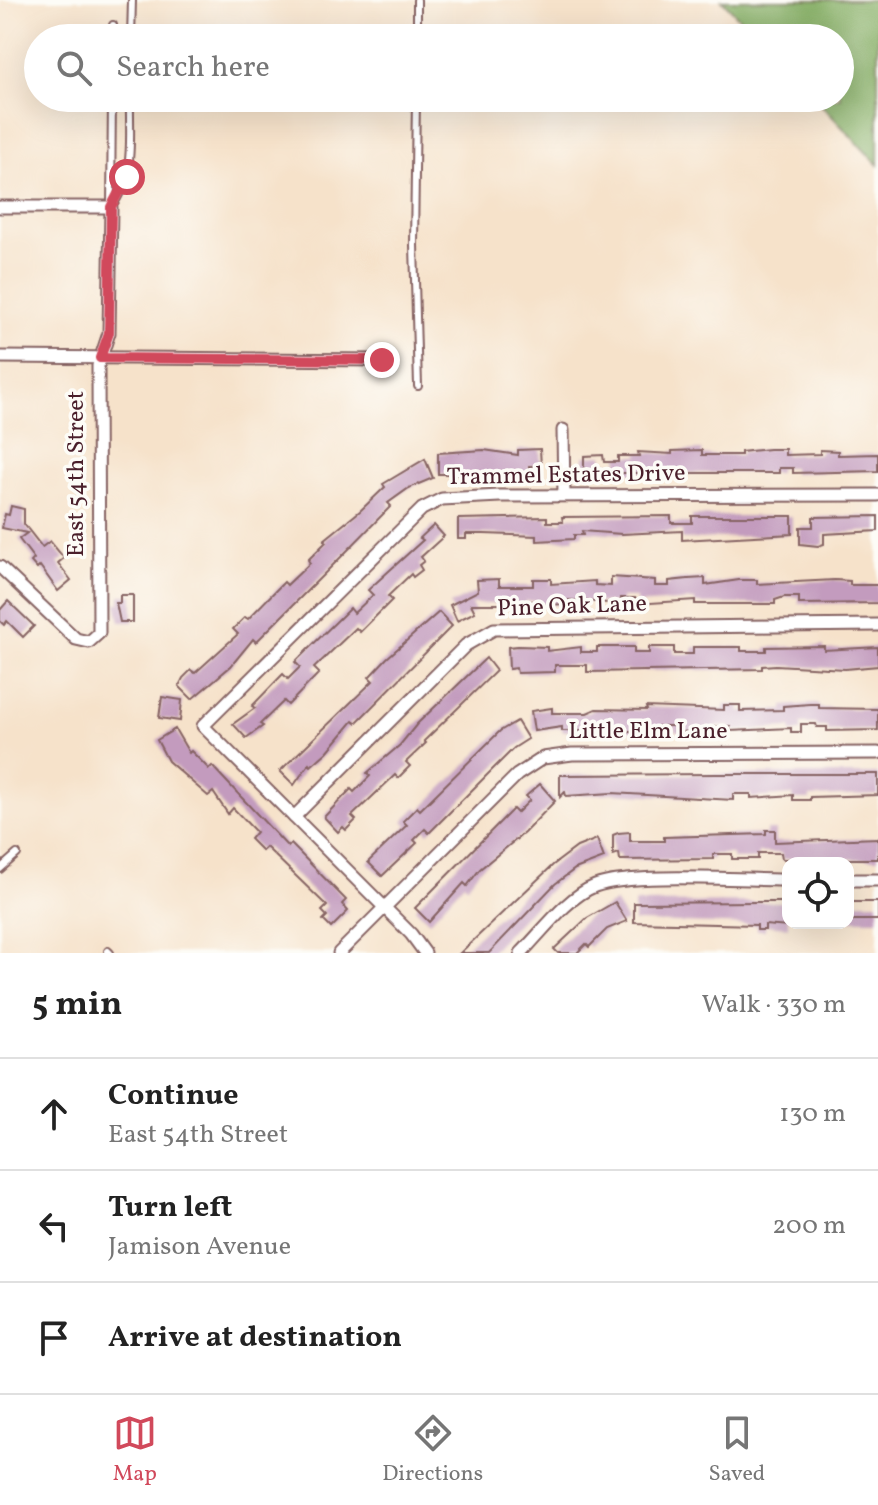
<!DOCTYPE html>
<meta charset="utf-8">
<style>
body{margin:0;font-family:Vollkorn,serif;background:#f2f2f2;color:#222}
.controls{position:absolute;right:24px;bottom:24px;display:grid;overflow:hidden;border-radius:16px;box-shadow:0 8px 32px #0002}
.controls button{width:72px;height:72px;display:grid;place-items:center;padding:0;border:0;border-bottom:2px solid #e0e0e0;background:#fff;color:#222;font:40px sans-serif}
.stop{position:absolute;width:24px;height:24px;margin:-18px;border:6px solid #d1495b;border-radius:50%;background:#fff}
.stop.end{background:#d1495b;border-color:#fff;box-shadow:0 2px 8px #0008}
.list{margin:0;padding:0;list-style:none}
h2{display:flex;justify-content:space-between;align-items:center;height:104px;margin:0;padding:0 32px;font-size:34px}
h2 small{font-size:26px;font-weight:400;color:#767676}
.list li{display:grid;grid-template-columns:52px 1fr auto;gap:24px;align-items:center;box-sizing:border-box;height:112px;padding:0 32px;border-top:2px solid #e0e0e0}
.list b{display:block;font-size:30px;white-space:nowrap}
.list p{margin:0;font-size:26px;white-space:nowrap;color:#767676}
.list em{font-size:26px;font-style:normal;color:#767676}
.icon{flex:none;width:44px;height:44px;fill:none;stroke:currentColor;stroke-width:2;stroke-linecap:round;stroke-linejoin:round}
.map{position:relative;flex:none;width:878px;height:953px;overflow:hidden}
.search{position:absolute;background:#fff;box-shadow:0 8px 32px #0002;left:24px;right:24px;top:24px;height:88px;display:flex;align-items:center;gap:20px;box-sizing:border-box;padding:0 28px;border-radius:44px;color:#767676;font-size:30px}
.sheet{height:440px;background:#fff}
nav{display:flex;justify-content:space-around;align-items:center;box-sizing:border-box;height:112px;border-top:2px solid #e0e0e0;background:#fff;font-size:22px;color:#767676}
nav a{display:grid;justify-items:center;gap:4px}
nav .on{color:#d1495b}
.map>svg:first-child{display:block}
</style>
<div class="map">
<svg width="878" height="953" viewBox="0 0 878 953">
<rect width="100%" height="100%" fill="#fdfcf7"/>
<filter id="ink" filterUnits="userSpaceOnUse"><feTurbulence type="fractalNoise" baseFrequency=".0125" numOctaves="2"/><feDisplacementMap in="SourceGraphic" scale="16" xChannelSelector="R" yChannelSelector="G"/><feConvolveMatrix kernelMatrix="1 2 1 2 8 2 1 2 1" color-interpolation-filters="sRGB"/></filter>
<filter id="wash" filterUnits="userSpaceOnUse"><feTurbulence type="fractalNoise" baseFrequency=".006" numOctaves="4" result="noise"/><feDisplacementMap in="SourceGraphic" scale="32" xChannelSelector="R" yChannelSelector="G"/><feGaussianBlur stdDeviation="1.8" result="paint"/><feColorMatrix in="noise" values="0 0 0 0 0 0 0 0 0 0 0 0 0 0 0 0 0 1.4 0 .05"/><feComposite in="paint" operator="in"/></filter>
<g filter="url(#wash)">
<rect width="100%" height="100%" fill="#f6e2ca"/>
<polygon fill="#84ad64" stroke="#676648" stroke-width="2" points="722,0 878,0 878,165 815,98 840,98 840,38 758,38"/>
<g id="blocks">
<g fill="#c39bbe">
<polygon points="540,449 541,466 529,466 529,474 438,474 438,453 484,450 518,455 518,450"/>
<polygon points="769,449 785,449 785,455 820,454 820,450 838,451 838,455 878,454 878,471 793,473 793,468 779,468 779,473 584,473 584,456 603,455 604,462 618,462 618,456 639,456 638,452 672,454 672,451 702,450 702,455 741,455 741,452"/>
<polygon points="425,459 433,478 409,488 388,503 391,506 341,557 256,642 253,639 231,666 192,699 179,686 183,678 191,670 195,673 238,634 233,629 245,617 248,619 284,582 287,585 310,563 308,560 326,542 324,540 360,511 385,487 383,484"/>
<polygon points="11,506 24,509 24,524 42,547 50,541 64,558 58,563 71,580 58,591 40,566 37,569 31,562 34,559 19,539 27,533 2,528 5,514 9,515"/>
<polygon points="671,516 671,523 692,523 692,516 792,516 792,534 682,540 682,531 622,534 582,531 583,535 574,535 574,539 537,541 537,536 484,534 466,534 466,539 458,539 458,519 547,517 547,522 563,522 562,517"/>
<polygon points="878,516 878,531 824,534 824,544 818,546 800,544 800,527 813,527 813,517"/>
<polygon points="434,525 444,536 421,557 424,561 419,565 422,570 413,577 411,574 388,596 392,600 360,632 356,628 314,668 319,673 288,705 284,701 260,724 263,726 246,738 233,724 255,708 252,706 283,674 288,679 300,667 295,662 350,608 354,613 373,595 368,590 423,540 420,538"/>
<polygon points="611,577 655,580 655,586 669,586 669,581 688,579 705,578 705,585 739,580 757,580 757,584 835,580 850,581 850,585 878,585 878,603 799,604 799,597 784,597 775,600 775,604 695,604 695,600 636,604 636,598 621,598 621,604 569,600 569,604 540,605 540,601 526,601 526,604 471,604 475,612 457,621 450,605 478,591 477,580 499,579 499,586 533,586 533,579 551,579 551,584 595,581 595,585 611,586"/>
<polygon points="120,595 133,595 133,622 120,622 116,603 120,603"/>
<polygon points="8,601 34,626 23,637 7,621 4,625 0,621 0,610"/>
<polygon points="439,612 452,626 356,723 353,721 327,752 311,766 309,764 294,785 280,771 373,681 369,677 387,658"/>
<polygon points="518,646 547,647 547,651 581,647 581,652 597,652 597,647 634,647 634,653 649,653 649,647 674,647 674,654 693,654 693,647 741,647 741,651 766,651 766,647 824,646 824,650 878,647 878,666 845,669 776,665 762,666 762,669 587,672 587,665 555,665 555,672 517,673 516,668 509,669 508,647"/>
<polygon points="486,658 496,671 424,741 426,743 406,762 410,766 398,778 395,775 352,816 356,820 346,830 343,827 338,832 324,817 351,789 354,792 370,776 367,773 400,745 417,724"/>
<polygon points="162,697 182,700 180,721 159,718"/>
<polygon points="810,704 819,704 819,708 878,709 878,730 827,731 827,727 817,727 816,724 801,724 801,732 791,732 791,728 730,731 730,726 714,727 714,731 675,732 674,726 659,726 660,731 562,731 562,727 534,731 531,711 552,708 552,713 587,713 596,709 647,710 646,707 724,710 724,705 740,705 740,711 783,710 783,706"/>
<polygon points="517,721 528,739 514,748 429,833 425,829 414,840 417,843 382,876 368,862 407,825 403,821 417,807 420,810 500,731"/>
<polygon points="175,729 189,753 191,751 209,769 212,766 288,847 291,844 346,900 342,904 348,911 331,928 323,920 327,916 322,911 327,906 266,847 262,851 250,839 256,832 233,808 228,814 213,792 208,796 168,761 157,740"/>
<polygon points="716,774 878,774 878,795 810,797 810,800 793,800 793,795 751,798 751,794 733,794 733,800 612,793 566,796 565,792 560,797 560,775"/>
<polygon points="540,784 555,801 524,833 480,869 467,886 464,883 429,922 415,908 513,809 517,813 530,800 526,796"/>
<polygon points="766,830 775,830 775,842 878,838 878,859 782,859 781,853 758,853 758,859 732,859 732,854 713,854 713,859 620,860 619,853 613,855 613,835 618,833 630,832 630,841 664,841 664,837 766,834"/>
<polygon points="597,839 604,858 575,869 555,884 489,953 460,953 553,865 577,847"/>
<polygon points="615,902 627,921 607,929 589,947 586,944 577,953 558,953 554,949 587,918"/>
<polygon points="759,902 788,902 788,927 765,925 765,930 757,930 757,925 634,922 634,903"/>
<rect x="848" y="902" width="30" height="18"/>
</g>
</g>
</g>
<g filter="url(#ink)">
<use href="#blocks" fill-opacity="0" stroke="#866363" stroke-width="2"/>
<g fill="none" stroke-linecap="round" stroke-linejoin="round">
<defs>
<g id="service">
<polyline points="113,38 113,25"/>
<polyline points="131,38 132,0"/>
<polyline points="417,38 417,0"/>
<polyline points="416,98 414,245 418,386"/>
<polyline points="111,206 112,98"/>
<path d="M111,207C136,176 129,136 130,98"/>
<polyline points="0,869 17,854"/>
<polyline points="108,951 110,953"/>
</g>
<g id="minor">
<polyline points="0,207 111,207 109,333 98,366 99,633 89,642 76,639 0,567"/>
<polyline points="0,357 382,360"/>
<polyline points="563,430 564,495"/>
<polyline points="294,817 466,645 494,629 878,625"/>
<polyline points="848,880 878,880"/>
<polyline points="339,953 517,775 543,758 572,754 878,753"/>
<polyline points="425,953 411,934 203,726 422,509 442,499 500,496 878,495"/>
<path d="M521,953C542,932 567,897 595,886C630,872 745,880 788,880"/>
</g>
</defs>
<use href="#service" stroke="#866363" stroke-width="10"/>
<use href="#minor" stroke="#866363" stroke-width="15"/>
<use href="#service" stroke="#fff" stroke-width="6"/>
<use href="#minor" stroke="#fff" stroke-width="11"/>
</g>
</g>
<g fill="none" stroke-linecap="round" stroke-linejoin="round" filter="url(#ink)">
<polyline stroke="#d1495b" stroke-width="10" points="127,177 111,207 109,333 100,358 382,360"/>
</g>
<g text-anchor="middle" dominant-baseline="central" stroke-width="7" stroke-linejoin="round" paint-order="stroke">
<g font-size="24" fill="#4a1f2b" stroke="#fdfcf7">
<text transform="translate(77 474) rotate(-90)">East 54th Street</text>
<text transform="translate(566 476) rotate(-1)">Trammel Estates Drive</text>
<text transform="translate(572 607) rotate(-2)">Pine Oak Lane</text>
<text x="648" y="732">Little Elm Lane</text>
</g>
</g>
</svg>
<div class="controls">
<button><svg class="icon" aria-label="locate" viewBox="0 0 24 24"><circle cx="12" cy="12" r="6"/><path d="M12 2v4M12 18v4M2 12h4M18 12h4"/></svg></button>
</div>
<div class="stop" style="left:127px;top:177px"></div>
<div class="stop end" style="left:382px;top:360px"></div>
<div class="search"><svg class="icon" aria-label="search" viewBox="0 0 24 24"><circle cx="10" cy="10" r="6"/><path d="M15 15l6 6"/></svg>Search here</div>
</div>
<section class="sheet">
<h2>5 min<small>Walk · 330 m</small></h2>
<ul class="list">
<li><svg class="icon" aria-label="ahead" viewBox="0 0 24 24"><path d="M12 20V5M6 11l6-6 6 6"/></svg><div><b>Continue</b><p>East 54th Street</p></div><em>130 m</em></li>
<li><svg class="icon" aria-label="left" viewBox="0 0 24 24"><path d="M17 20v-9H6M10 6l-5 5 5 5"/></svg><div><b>Turn left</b><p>Jamison Avenue</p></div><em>200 m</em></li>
<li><svg class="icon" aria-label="arrive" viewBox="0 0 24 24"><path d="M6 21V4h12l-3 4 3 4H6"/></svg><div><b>Arrive at destination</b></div></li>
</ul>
</section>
<nav>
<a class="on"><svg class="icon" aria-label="map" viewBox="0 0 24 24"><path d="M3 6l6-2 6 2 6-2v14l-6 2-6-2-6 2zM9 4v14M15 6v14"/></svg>Map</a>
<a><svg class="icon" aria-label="directions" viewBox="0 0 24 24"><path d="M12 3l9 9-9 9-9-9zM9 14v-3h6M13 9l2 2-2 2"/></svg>Directions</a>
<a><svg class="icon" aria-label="saved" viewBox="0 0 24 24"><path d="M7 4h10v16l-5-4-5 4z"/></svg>Saved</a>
</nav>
